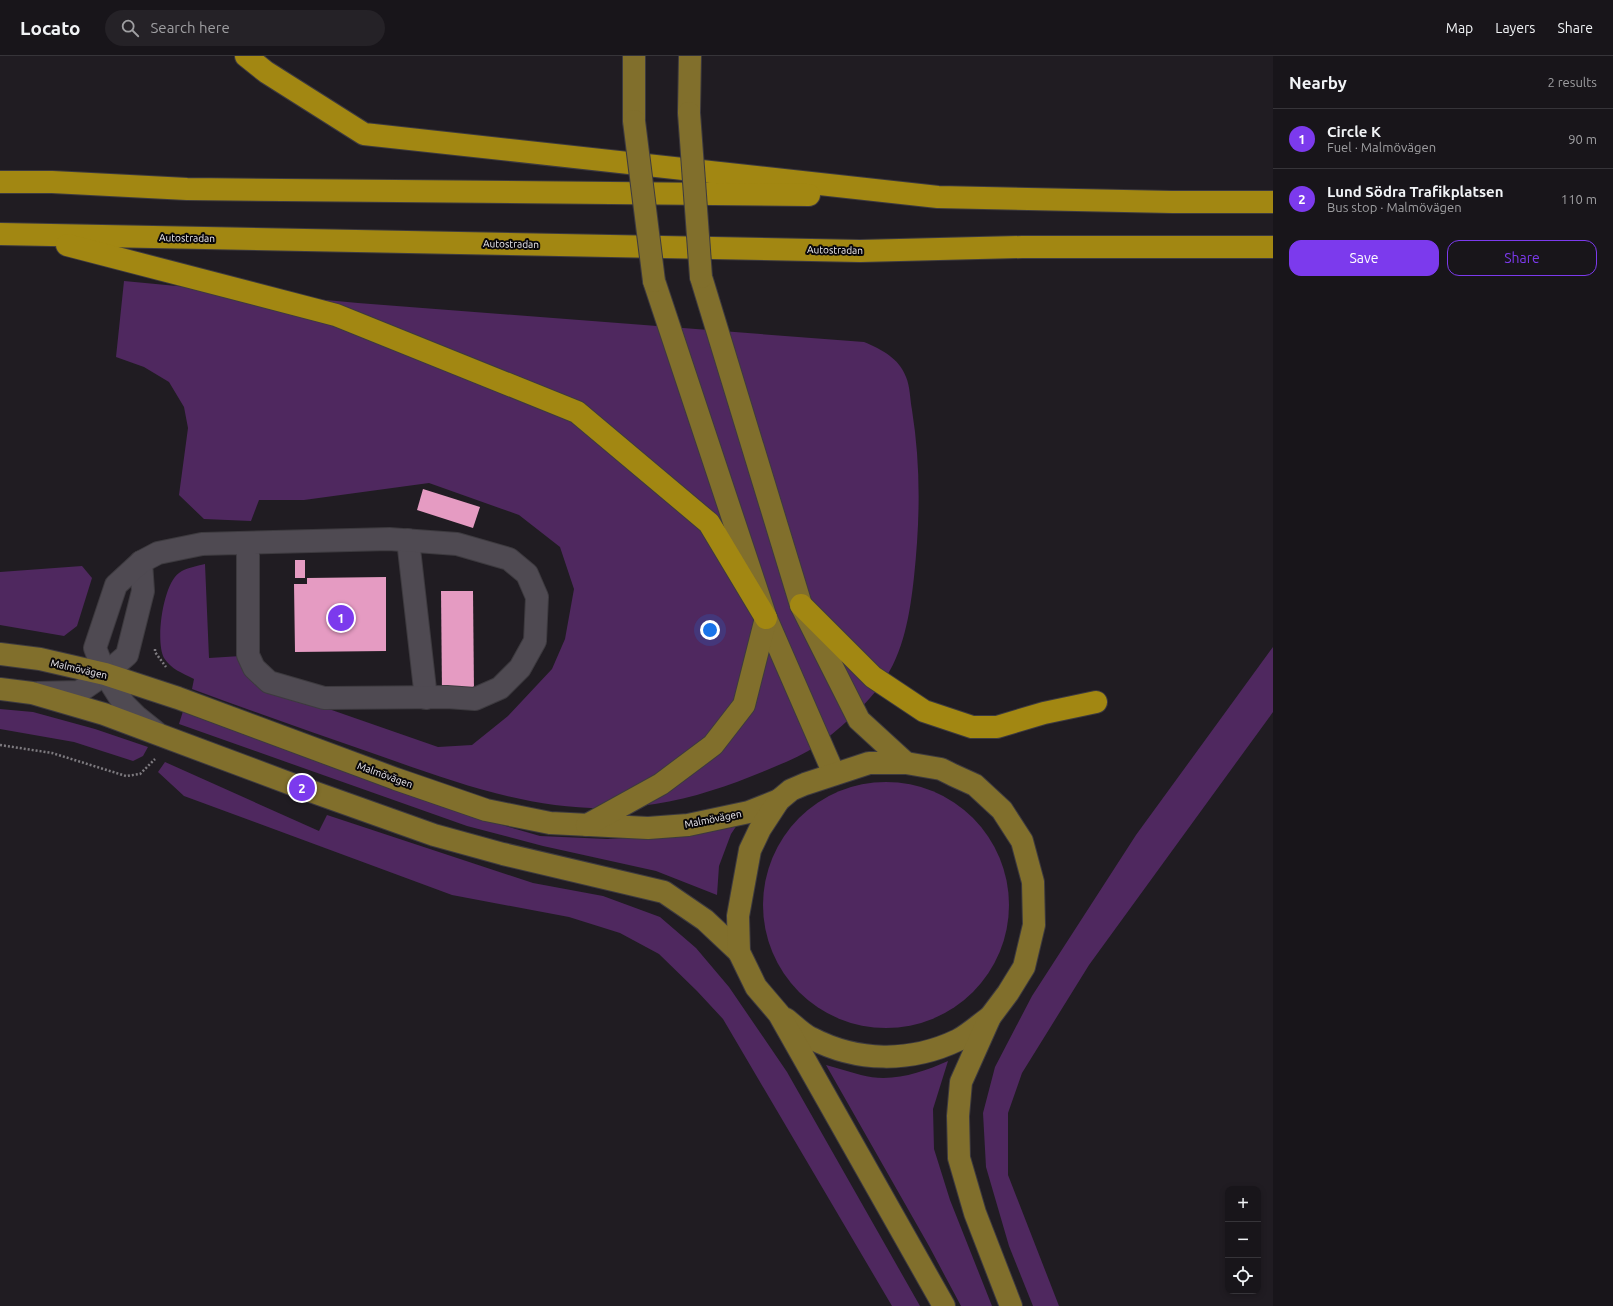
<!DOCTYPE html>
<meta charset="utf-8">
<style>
body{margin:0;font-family:Ubuntu,sans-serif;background:#252227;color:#f1f3f6}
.controls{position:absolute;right:12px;bottom:12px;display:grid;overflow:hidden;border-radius:8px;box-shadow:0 2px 6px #0003}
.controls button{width:36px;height:36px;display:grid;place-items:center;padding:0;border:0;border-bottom:1px solid #363439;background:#18151a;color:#f1f3f6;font:20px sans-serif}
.you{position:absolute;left:710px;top:574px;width:14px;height:14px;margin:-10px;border:3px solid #fff;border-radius:50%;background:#1a73e8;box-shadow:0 0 0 6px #1a73e833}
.badge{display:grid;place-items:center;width:26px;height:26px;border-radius:50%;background:#7c3aed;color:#fff;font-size:13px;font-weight:700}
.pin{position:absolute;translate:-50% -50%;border:2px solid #fff;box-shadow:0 1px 4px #0006}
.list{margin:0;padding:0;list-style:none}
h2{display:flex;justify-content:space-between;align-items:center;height:52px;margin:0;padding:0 16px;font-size:17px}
h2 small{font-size:13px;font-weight:400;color:#9f9fa2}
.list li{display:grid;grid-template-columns:26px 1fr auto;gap:12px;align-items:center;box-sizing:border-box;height:60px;padding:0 16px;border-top:1px solid #363439}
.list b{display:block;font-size:15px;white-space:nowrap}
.list p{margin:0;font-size:13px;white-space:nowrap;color:#9f9fa2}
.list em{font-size:13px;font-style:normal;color:#9f9fa2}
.actions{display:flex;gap:8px;padding:12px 16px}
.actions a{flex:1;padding:9px 0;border:1px solid #7c3aed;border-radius:12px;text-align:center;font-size:14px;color:#7c3aed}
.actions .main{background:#7c3aed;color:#fff}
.icon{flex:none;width:22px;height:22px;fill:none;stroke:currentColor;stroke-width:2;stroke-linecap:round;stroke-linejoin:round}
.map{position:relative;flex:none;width:1273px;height:1250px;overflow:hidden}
header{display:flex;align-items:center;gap:24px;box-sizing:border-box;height:56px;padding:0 20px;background:#18151a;border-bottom:1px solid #363439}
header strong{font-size:19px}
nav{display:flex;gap:22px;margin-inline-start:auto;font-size:14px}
.search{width:280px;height:36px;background:#252227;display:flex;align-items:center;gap:10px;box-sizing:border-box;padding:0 14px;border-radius:22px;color:#9f9fa2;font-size:15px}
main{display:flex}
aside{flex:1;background:#18151a}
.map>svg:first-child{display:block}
</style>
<header>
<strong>Locato</strong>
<div class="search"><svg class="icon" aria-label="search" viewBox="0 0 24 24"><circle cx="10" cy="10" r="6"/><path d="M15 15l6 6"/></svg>Search here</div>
<nav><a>Map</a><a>Layers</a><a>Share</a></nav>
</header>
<main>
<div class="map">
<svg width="1273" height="1250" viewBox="0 0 1273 1250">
<rect width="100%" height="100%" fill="#201c22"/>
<g fill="#4f285f">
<path d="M124,225L358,247L864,286C881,293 899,302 906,321C910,330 910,343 912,354C921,410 920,465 914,521C910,557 904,597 882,627C868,647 842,671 822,686C806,698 786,706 767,714C731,729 694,742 655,748C554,764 466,730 372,697C312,676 252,655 192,633L194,623C182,617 171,613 164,602C155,585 163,528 179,517C185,512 197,510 205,508L209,602L241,600L257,628L438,691L472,689L508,660L552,613L565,583L574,533L560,491L519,459L429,427L304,444H259L251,465L204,463L179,439L188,372L184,351L169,326L144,311L116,301Z"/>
<polygon points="82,510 92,522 77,570 64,580 0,569 0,516"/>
<polygon points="1273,591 1273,656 1089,909 1022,1017 1008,1057 1008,1119 1059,1250 1033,1250 1009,1190 986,1111 983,1057 995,1011 1032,940 1136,779"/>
<polygon points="184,652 467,759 540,780 607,783 665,780 743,760 731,778 719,810 717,839 656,815 543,790 467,770 179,668"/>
<polygon points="0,653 33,656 95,673 148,691 143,700 133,705 74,686 0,673"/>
<polygon points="165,706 319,775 327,759 533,827 603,840 660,861 696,892 729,931 787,1016 920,1250 892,1250 723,963 697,935 659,898 620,877 569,861 452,839 184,740 158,716"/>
<circle cx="886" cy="849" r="123"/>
<path d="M948,1005L933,1053L934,1093L950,1144L992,1250H961L929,1190L826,1009C838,1012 849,1016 861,1019C891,1027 921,1017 948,1005Z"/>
</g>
<g fill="#e59bc2">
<polygon points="423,433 480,451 473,472 417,454"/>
<rect x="295" y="504" width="10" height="18"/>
<polygon points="386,521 386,595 295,596 294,528 307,528 307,522"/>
<polygon points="441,535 473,535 474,637 442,638"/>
</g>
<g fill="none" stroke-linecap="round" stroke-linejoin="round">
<defs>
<g id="minor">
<polyline points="408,484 426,642"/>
<polyline points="38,637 79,636 105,618 127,599 143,535 141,506"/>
<polyline points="156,676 136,660 124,648 105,618 95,592 116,529 141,506 158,497 202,488 389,483 457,488 509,503 527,518 537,541 535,585 520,612 500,632 475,643 447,641 324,642 269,626 254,612 248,599 248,487"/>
</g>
<g id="major">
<polyline points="689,57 690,0"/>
<polyline points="634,65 634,0"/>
<polyline points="701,221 801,549 859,664 906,707"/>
<polyline points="654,225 766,562 834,718"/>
<polyline points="0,598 40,603 105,618 178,642 396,723 486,754 550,767 648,772 688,769 749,756 779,744"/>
<polyline points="0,633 32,637 104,658 302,732 434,779 503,798 664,836 705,864 739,896"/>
<polyline points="587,769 661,728 713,689 744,649 766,562"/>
<path d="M786,963C794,969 802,978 811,982C857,1006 910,1007 958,984C969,978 980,968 990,961"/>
<polyline points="944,1250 779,958 756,931 739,896 738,860 750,794 760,773 779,744 791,734 805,728 869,707 906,707 941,713 953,719 975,729 1002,754 1022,785 1033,826 1034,869 1024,911 1008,937 990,961 961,1026 958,1060 959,1102 975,1157 1011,1250"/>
</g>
<g id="highway">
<polyline points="246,0 266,16 364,78 938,141 1172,146 1273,146"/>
<polyline points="0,126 52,126 187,133 809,139"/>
<polyline points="0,178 860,195 1022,191 1273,191"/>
<polyline points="67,189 336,259 577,356 709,467 766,562"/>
<polyline points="801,549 873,621 924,655 972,671 997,671 1044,657 1096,646"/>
</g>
</defs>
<use href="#minor" stroke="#3d3a3f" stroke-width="24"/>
<use href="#major" stroke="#3d3a3f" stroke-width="24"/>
<use href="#highway" stroke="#3d3a3f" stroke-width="24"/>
<g stroke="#7d7a7f" stroke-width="2.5" stroke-dasharray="2 2" stroke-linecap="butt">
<polyline points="155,593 155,596 166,611"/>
<polyline points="0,689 52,697 126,720 140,718 155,703"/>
</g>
<use href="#minor" stroke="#4f4a52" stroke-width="22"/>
<use href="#major" stroke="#816f2c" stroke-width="22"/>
<use href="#highway" stroke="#a28712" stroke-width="22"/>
<defs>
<g id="major-bridge">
<polyline points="689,57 701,221"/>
<polyline points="634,65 654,225"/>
</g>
</defs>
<use href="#major-bridge" stroke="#3d3a3f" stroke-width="24" stroke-linecap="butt"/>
<use href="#major-bridge" stroke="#816f2c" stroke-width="22"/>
</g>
<g text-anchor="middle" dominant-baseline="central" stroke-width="4" stroke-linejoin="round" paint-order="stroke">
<g font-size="10" fill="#f2eff4" stroke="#09070a">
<text transform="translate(187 182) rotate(1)">Autostradan</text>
<text transform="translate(511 188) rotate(1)">Autostradan</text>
<text transform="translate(835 194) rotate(1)">Autostradan</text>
<text transform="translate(79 613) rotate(13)">Malmövägen</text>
<text transform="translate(385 719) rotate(20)">Malmövägen</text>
<text transform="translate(713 763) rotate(-11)">Malmövägen</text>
</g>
</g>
</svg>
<div class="controls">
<button>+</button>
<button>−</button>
<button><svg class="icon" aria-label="locate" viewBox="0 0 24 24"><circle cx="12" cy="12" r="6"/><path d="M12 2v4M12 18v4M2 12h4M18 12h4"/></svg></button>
</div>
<div class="you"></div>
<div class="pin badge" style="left:341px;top:562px">1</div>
<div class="pin badge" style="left:302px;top:732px">2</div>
</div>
<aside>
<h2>Nearby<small>2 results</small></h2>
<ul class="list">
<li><span class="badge">1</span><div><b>Circle K</b><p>Fuel · Malmövägen</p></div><em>90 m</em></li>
<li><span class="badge">2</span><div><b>Lund Södra Trafikplatsen</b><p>Bus stop · Malmövägen</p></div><em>110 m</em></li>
</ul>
<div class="actions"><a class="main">Save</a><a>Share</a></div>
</aside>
</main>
